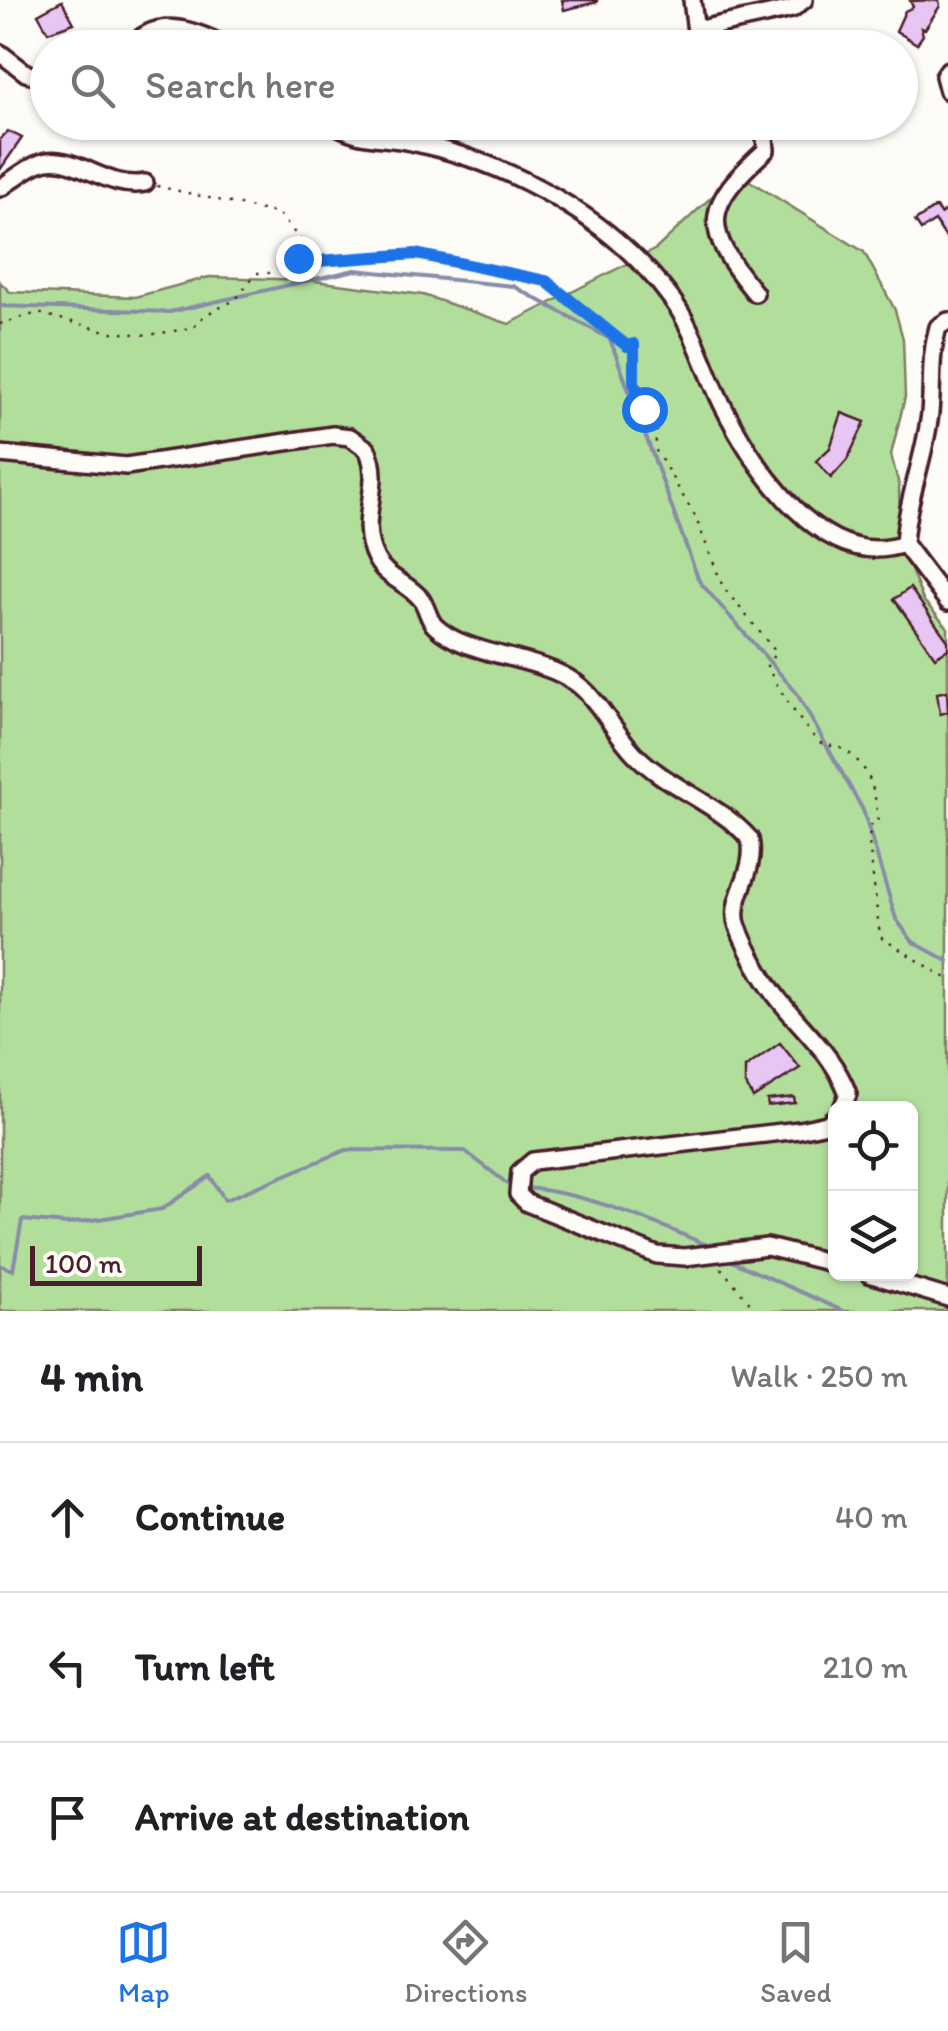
<!DOCTYPE html>
<meta charset="utf-8">
<style>
body{margin:0;font-family:Itim,sans-serif;background:#f6f6f6;color:#202124}
.controls{position:absolute;right:30px;bottom:30px;display:grid;overflow:hidden;border-radius:15px;box-shadow:0 2px 8px #0004}
.controls button{width:90px;height:90px;display:grid;place-items:center;padding:0;border:0;border-bottom:2px solid #e0e0e0;background:#fff;color:#202124;font:50px sans-serif}
.scale{position:absolute;left:30px;bottom:25px;width:172px;box-sizing:border-box;padding-left:10px;border:5px solid #4a1f2b;border-top:0;font-size:28px;line-height:35px;white-space:nowrap;color:#4a1f2b;-webkit-text-stroke:8px #fdfcf7;paint-order:stroke}
.stop{position:absolute;width:30px;height:30px;margin:-22px;border:8px solid #1a73e8;border-radius:50%;background:#fff}
.stop.end{background:#1a73e8;border-color:#fff;box-shadow:0 2px 10px #0008}
.list{margin:0;padding:0;list-style:none}
h2{display:flex;justify-content:space-between;align-items:center;height:130px;margin:0;padding:0 40px;font-size:42px}
h2 small{font-size:32px;font-weight:400;color:#757577}
.list li{display:grid;grid-template-columns:65px 1fr auto;gap:30px;align-items:center;box-sizing:border-box;height:150px;padding:0 40px;border-top:2px solid #e0e0e0}
.list b{display:block;font-size:38px;white-space:nowrap}
.list em{font-size:32px;font-style:normal;color:#757577}
.icon{flex:none;width:55px;height:55px;fill:none;stroke:currentColor;stroke-width:2;stroke-linecap:round;stroke-linejoin:round}
.map{position:relative;flex:none;width:948px;height:1311px;overflow:hidden}
.search{position:absolute;background:#fff;box-shadow:0 2px 8px #0004;left:30px;right:30px;top:30px;height:110px;display:flex;align-items:center;gap:25px;box-sizing:border-box;padding:0 35px;border-radius:55px;color:#757577;font-size:38px}
.sheet{height:580px;background:#fff}
nav{display:flex;justify-content:space-around;align-items:center;box-sizing:border-box;height:140px;border-top:2px solid #e0e0e0;background:#fff;font-size:28px;color:#757577}
nav a{display:grid;justify-items:center;gap:5px}
nav .on{color:#1a73e8}
.map>svg:first-child{display:block}
</style>
<div class="map">
<svg width="948" height="1311" viewBox="0 0 948 1311">
<rect width="100%" height="100%" fill="#fdfcf7"/>
<filter id="ink" filterUnits="userSpaceOnUse"><feTurbulence type="fractalNoise" baseFrequency=".01" numOctaves="2"/><feDisplacementMap in="SourceGraphic" scale="20" xChannelSelector="R" yChannelSelector="G"/><feConvolveMatrix kernelMatrix="1 2 1 2 8 2 1 2 1" color-interpolation-filters="sRGB"/></filter>
<g filter="url(#ink)">
<path fill="#b2de9c" stroke="#7e7e64" stroke-width="2.5" fill-rule="evenodd" d="M737,173L864,252L895,310L903,339L905,397L891,455L899,485L900,542L923,600L948,628V1311H0V282L10,292L135,297L209,277L307,280L423,295L509,324L656,249ZM836,1108H910V1274H836Z"/>
<g fill="none" stroke-linecap="round" stroke-linejoin="round">
<g stroke="#878ca7" stroke-width="4">
<polyline points="0,306 170,312 355,270 513,286 610,339 699,581 796,692 863,810 896,919 913,942 948,961"/>
<path d="M527,1188C589,1194 652,1221 709,1246"/>
<polyline points="729,1260 843,1311"/>
<polyline points="0,1265 13,1270 22,1220 67,1224 162,1209 210,1176 225,1200 346,1150 465,1151 509,1185"/>
</g>
</g>
<g fill="#e8c6f3" stroke="#4a1f2b" stroke-width="2.5">
<polygon points="562,0 597,0 597,2 564,10"/>
<polygon points="939,0 940,6 925,29 921,28 923,35 917,44 896,31 905,11 913,7 910,1"/>
<polygon points="62,1 74,23 48,32 38,14"/>
<polygon points="8,131 22,138 0,170 0,139"/>
<polygon points="936,207 940,214 948,209 948,241 935,221 921,230 915,221"/>
<polygon points="842,413 865,422 847,460 831,478 816,461 830,448"/>
<polygon points="910,588 948,641 948,649 935,657 894,599"/>
<polygon points="947,691 948,712 940,714 937,693"/>
<polygon points="780,1043 800,1068 753,1098 745,1083 745,1068"/>
<polygon points="794,1097 795,1103 768,1106 767,1100"/>
</g>
<g fill="none" stroke-linecap="round" stroke-linejoin="round">
<defs>
<g id="minor">
<polyline points="692,0 698,48"/>
<polyline points="696,30 792,9 804,0"/>
<path d="M131,48C158,13 197,32 230,48"/>
<polyline points="0,53 26,73 48,81"/>
<polyline points="948,70 944,76 948,91"/>
<path d="M332,122C358,141 380,135 411,142C509,162 613,218 673,301C694,330 706,371 722,404C754,467 823,573 904,544"/>
<path d="M0,188C13,180 26,168 40,163C72,150 106,191 145,183"/>
<path d="M755,293C700,226 704,206 766,150L764,125L756,122"/>
<path d="M948,321L938,327C929,359 933,381 930,413C925,458 907,498 904,544L948,602"/>
<path d="M0,454L126,466L333,435L350,437L367,449C385,486 355,518 376,559C386,578 408,583 421,599C427,607 428,619 435,626C467,657 537,655 576,683C599,700 614,732 634,753C667,788 717,802 750,839C758,872 727,900 738,927C747,951 764,981 780,1001C804,1031 835,1057 848,1094L842,1108"/>
<polyline points="836,1116 827,1124 799,1130 533,1161 520,1172 518,1194 527,1203 657,1255 685,1257 767,1247 836,1264"/>
<polyline points="869,1274 948,1298"/>
</g>
</defs>
<use href="#minor" stroke="#4a1f2b" stroke-width="22"/>
<g stroke="#4a1f2b" stroke-width="2.5" stroke-dasharray="2.5 8" stroke-linecap="butt">
<path d="M157,186L279,214L318,261L416,253L546,281L627,346L634,344V382L657,430L655,449L695,516L723,587L776,652L767,666C774,682 807,734 821,743C828,747 837,745 844,750C872,767 876,795 878,823L870,826L869,842L880,937L948,979"/>
<polyline points="0,324 38,313 110,332 148,335 180,330 194,327 205,315 235,300 257,273 269,273 310,252"/>
<polyline points="721,1268 757,1311"/>
</g>
<use href="#minor" stroke="#fdfcf7" stroke-width="15"/>
</g>
</g>
<g fill="none" stroke-linecap="round" stroke-linejoin="round" filter="url(#ink)">
<polyline stroke="#1a73e8" stroke-width="12" points="298,258 310,252 318,261 416,254 546,281 627,346 634,344 634,382 644,409"/>
</g>
</svg>
<div class="controls">
<button><svg class="icon" aria-label="locate" viewBox="0 0 24 24"><circle cx="12" cy="12" r="6"/><path d="M12 2v4M12 18v4M2 12h4M18 12h4"/></svg></button>
<button><svg class="icon" aria-label="layers" viewBox="0 0 24 24"><path d="M12 4l9 5-9 5-9-5zM3 14l9 5 9-5"/></svg></button>
</div>
<div class="scale">100 m</div>
<div class="stop" style="left:644px;top:409px"></div>
<div class="stop end" style="left:298px;top:258px"></div>
<div class="search"><svg class="icon" aria-label="search" viewBox="0 0 24 24"><circle cx="10" cy="10" r="6"/><path d="M15 15l6 6"/></svg>Search here</div>
</div>
<section class="sheet">
<h2>4 min<small>Walk · 250 m</small></h2>
<ul class="list">
<li><svg class="icon" aria-label="ahead" viewBox="0 0 24 24"><path d="M12 20V5M6 11l6-6 6 6"/></svg><div><b>Continue</b></div><em>40 m</em></li>
<li><svg class="icon" aria-label="left" viewBox="0 0 24 24"><path d="M17 20v-9H6M10 6l-5 5 5 5"/></svg><div><b>Turn left</b></div><em>210 m</em></li>
<li><svg class="icon" aria-label="arrive" viewBox="0 0 24 24"><path d="M6 21V4h12l-3 4 3 4H6"/></svg><div><b>Arrive at destination</b></div></li>
</ul>
</section>
<nav>
<a class="on"><svg class="icon" aria-label="map" viewBox="0 0 24 24"><path d="M3 6l6-2 6 2 6-2v14l-6 2-6-2-6 2zM9 4v14M15 6v14"/></svg>Map</a>
<a><svg class="icon" aria-label="directions" viewBox="0 0 24 24"><path d="M12 3l9 9-9 9-9-9zM9 14v-3h6M13 9l2 2-2 2"/></svg>Directions</a>
<a><svg class="icon" aria-label="saved" viewBox="0 0 24 24"><path d="M7 4h10v16l-5-4-5 4z"/></svg>Saved</a>
</nav>
